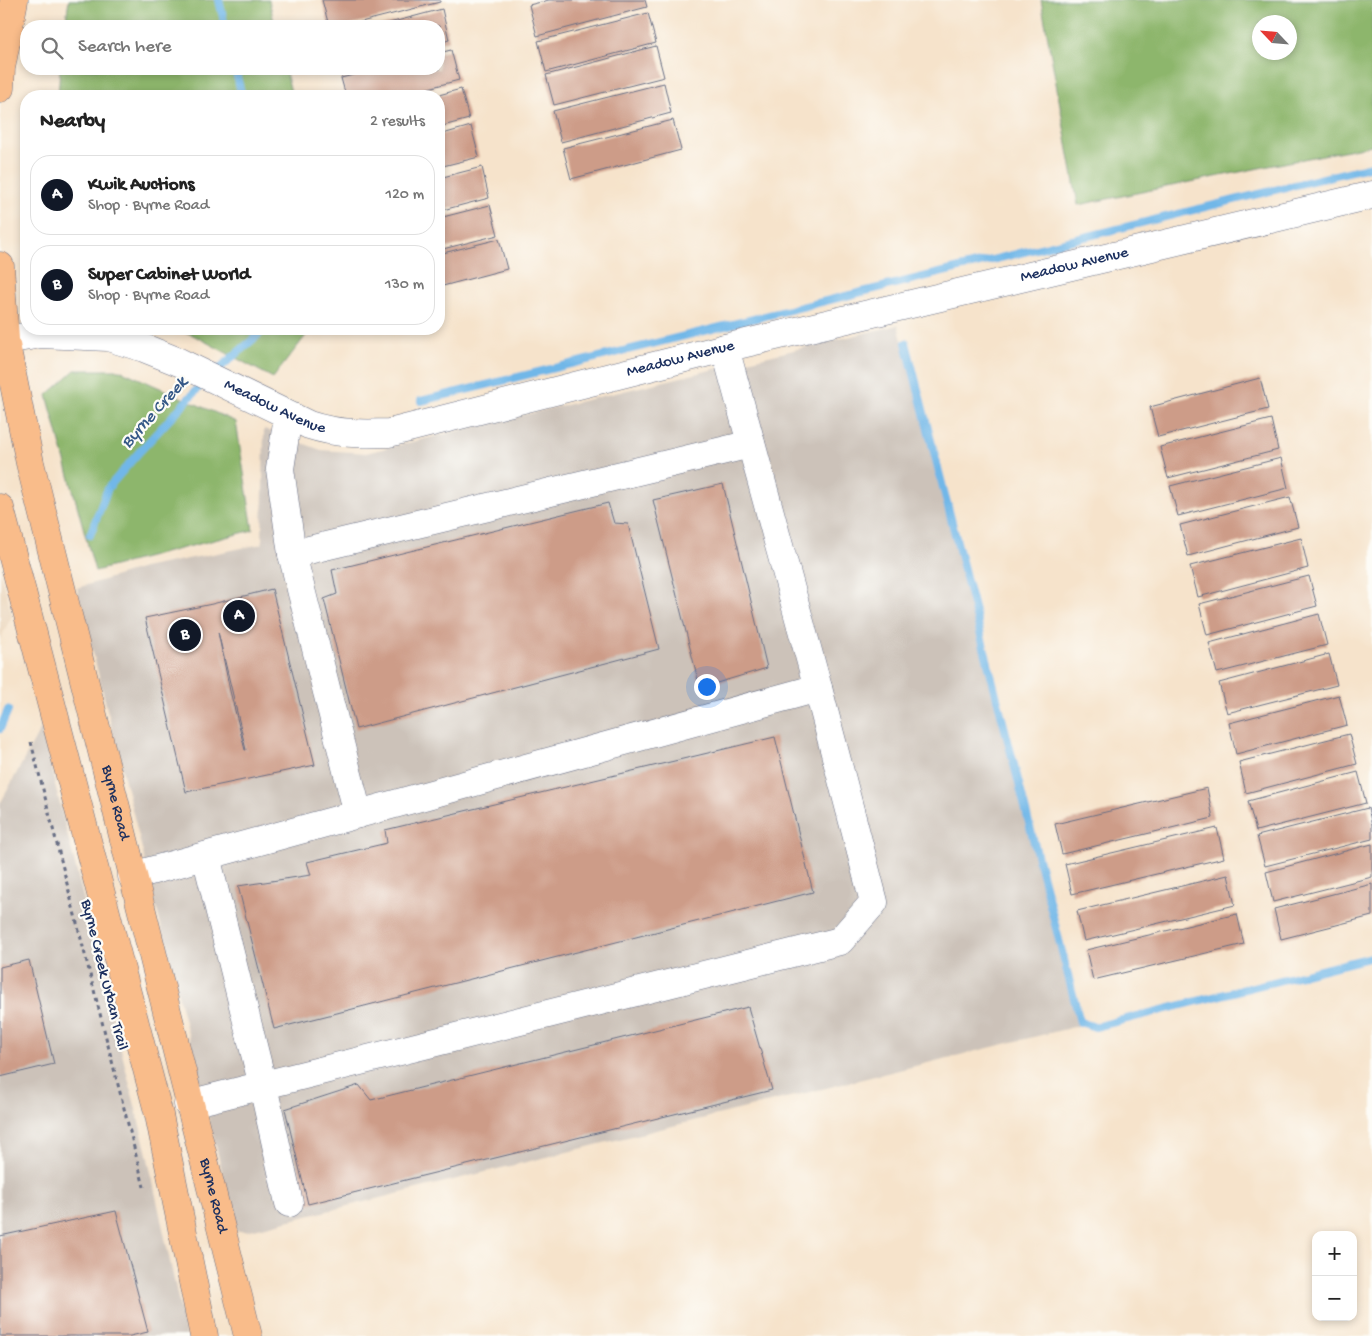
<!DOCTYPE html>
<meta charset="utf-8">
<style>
body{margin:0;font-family:"Gochi Hand",sans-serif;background:#f6f6f6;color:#222}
.controls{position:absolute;right:15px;bottom:15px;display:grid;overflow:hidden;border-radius:10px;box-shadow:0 2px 8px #0003}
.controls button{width:45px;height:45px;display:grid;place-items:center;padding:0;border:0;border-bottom:1px solid #e0e0e0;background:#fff;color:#222;font:25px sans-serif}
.compass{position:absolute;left:1252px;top:15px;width:45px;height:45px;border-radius:50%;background:#fff;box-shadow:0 2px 8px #0003;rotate:296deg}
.you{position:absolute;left:706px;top:686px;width:18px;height:18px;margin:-12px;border:4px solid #fff;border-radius:50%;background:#1a73e8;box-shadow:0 0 0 8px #1a73e833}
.badge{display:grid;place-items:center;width:32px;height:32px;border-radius:50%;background:#111827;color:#fff;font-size:16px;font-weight:700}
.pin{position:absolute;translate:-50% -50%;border:2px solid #fff;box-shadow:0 1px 5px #0006}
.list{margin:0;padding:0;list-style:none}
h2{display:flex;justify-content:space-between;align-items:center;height:65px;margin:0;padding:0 20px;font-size:21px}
h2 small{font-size:16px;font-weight:400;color:#767676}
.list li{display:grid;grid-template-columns:32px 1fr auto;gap:15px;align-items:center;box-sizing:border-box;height:80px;margin:0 10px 10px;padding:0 10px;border:1px solid #e0e0e0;border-radius:20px}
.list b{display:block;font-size:19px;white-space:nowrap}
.list p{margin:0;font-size:16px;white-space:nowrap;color:#767676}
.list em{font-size:16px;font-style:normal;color:#767676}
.icon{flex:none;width:28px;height:28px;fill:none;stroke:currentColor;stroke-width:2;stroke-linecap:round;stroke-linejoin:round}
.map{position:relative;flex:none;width:1372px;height:1336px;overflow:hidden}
.search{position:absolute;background:#fff;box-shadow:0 2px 8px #0003;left:20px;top:20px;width:425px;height:55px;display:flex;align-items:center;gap:12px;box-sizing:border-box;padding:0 18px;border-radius:20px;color:#767676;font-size:19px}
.panel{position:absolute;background:#fff;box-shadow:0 2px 8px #0003;left:20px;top:90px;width:425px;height:245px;border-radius:20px}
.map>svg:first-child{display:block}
</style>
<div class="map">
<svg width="1372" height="1336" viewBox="0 0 1372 1336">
<rect width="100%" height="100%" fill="#fdfcf7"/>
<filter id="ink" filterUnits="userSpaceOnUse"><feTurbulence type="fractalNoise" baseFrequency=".02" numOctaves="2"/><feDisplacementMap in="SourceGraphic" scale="10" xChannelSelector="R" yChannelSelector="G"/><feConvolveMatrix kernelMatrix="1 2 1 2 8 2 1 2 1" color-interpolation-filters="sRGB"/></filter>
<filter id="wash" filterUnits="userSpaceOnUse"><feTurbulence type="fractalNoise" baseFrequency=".0096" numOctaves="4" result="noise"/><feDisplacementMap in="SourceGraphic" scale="20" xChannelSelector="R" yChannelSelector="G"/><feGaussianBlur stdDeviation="1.12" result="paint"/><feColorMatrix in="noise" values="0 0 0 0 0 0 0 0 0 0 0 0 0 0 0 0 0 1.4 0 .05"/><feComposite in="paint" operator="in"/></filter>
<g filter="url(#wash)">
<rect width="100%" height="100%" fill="#f6e3cb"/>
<polygon fill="#ead4b9" points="0,570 12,615 0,640"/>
<g fill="#ccc2b9">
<polygon points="898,325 1078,1026 246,1231 237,1231 77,588 143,568 262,544 264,429 321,450 366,453"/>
<polygon points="41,728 147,1154 186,1336 0,1336 0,804"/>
</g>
<g fill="#8db66c" stroke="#547265" fill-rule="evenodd">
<polygon points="69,0 269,0 275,26 65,26"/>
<path d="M1041,0H1372V145L1078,205ZM1260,22H1290V52H1260Z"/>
<polygon points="60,69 285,69 292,96 58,96"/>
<polygon points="176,329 311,329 273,378 193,335"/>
<polygon points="75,370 120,370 236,422 253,530 95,571 47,395"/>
</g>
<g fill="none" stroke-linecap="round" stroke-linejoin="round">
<g stroke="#71b7e8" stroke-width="8">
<polyline points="219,0 225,26"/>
<polyline points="235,69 242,96"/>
<polyline points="906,343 1080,1022 1095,1027 1372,957"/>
<polyline points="214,373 265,329"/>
<polyline points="421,401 1372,166"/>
<polyline points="90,535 108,488 140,451 205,381"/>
<polyline points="0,729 8,710"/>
</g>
</g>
<g id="blocks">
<g fill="#cd9c88" fill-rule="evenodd">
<polygon points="322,0 440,0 440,2 345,26 329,26"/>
<polygon points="549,0 645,0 647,7 537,36 529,5"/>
<polygon points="442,9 449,40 439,43 439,26 378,26"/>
<polygon points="648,13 656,43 546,72 538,41"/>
<polygon points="656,46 664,77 554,105 546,75"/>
<polygon points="451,50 459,80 398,96 346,96 341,78 378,69 439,69 439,53"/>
<polygon points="664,83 671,113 561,142 553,111"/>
<polygon points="461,89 469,119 439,127 439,96 435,96"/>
<polygon points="673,120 681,150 571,179 563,148"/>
<polygon points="471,126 479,157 439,167 439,135"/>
<polygon points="482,167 489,198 439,211 439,178"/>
<polygon points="490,205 498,235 439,250 439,218"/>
<polygon points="499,239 507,269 439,287 439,254"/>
<polygon points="1260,378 1268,409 1158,437 1150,407"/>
<polygon points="1271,419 1278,450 1168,478 1160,447"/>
<polygon points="1281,458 1288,488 1178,516 1170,486"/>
<polygon points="723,484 767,668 700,688 653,500"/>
<polygon points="1290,497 1298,527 1188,556 1180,525"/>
<polygon points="608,503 614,523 628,524 659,649 356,729 324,599 337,594 332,570"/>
<polygon points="1301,538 1308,568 1198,597 1190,566"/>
<polygon points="1309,576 1317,606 1207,635 1199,604"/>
<path d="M272,589L315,765L186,792L145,618L212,604ZM218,632L246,750H245L230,691Z"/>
<polygon points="1319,614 1327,645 1217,673 1209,643"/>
<polygon points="1329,654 1337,685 1227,713 1219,683"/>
<polygon points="1339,695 1347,725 1236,754 1229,723"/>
<polygon points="1349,734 1357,764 1246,793 1239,762"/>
<polygon points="775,737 813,892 274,1029 238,886 311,875 307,862 387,843 385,830"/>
<polygon points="1358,772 1366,803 1256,831 1248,801"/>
<polygon points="1207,788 1213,818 1062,854 1055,824"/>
<polygon points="1368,808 1372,825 1372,839 1265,866 1257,836"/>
<polygon points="1217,828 1224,858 1072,894 1065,864"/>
<polygon points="1372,844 1372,877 1273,902 1266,872"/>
<polygon points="1228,875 1235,905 1084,941 1077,911"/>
<polygon points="1372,884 1372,916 1281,939 1274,909"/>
<polygon points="1237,914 1244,944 1093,980 1086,950"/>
<polygon points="29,960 54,1064 0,1077 0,967"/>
<polygon points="748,1007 772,1090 308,1204 285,1109 359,1085 371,1100"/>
<polygon points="116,1211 148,1332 130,1336 0,1336 0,1236"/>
</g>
</g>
</g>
<g filter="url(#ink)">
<use href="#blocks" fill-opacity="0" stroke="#686e84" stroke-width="1"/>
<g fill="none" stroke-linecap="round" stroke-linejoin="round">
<defs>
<g id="minor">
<path id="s1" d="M0,341L41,334L108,337L144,348L179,362L309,425C337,434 360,434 389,433L725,348L1372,195"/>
<polyline points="288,416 280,469 292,554 751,444"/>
<polyline points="292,554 358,814"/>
<polyline points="206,856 263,1086 289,1203"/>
<polyline points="132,876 818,688 725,348"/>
<polyline points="188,1104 840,941 874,902 818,688"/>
</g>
<g id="major">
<polyline points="0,88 1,68 14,0"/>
<path id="s2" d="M0,266L5,340L30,463L248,1336"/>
<polyline points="0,508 159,1115 204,1336"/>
</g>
</defs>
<use href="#minor" stroke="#686e84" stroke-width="29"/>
<use href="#major" stroke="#686e84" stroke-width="29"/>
<polyline stroke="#686e84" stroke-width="3" stroke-dasharray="4 4" stroke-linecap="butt" points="31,742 144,1187"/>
<use href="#minor" stroke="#fff" stroke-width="28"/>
<use href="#major" stroke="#f9bc8a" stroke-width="28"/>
</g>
</g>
<g text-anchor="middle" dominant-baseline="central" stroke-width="4.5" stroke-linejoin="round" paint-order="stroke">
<g font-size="16" fill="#1b2f5e" stroke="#fdfcf7">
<text stroke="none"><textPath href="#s1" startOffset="1115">Meadow Avenue</textPath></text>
<text stroke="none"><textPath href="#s1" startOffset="710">Meadow Avenue</textPath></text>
<text stroke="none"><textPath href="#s1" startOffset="290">Meadow Avenue</textPath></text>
<text stroke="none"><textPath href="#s2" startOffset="550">Byrne Road</textPath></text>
<text transform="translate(103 975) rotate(76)">Byrne Creek Urban Trail</text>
<text stroke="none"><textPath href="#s2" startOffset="955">Byrne Road</textPath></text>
</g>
<g font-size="18" font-style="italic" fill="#355887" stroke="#fdfcf7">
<text transform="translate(155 413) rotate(-48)">Byrne Creek</text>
</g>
</g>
</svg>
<div class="controls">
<button>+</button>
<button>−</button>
</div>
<svg class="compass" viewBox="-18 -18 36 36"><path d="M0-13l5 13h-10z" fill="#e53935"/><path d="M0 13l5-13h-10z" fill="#767676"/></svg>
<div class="you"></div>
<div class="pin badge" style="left:239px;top:616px">A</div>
<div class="pin badge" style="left:185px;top:635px">B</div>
<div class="search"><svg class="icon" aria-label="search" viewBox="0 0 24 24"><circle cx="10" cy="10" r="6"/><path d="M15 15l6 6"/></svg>Search here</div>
<section class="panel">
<h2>Nearby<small>2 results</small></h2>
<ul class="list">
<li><span class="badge">A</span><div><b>Kwik Auctions</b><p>Shop · Byrne Road</p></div><em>120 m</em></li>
<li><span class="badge">B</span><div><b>Super Cabinet World</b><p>Shop · Byrne Road</p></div><em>130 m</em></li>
</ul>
</section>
</div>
